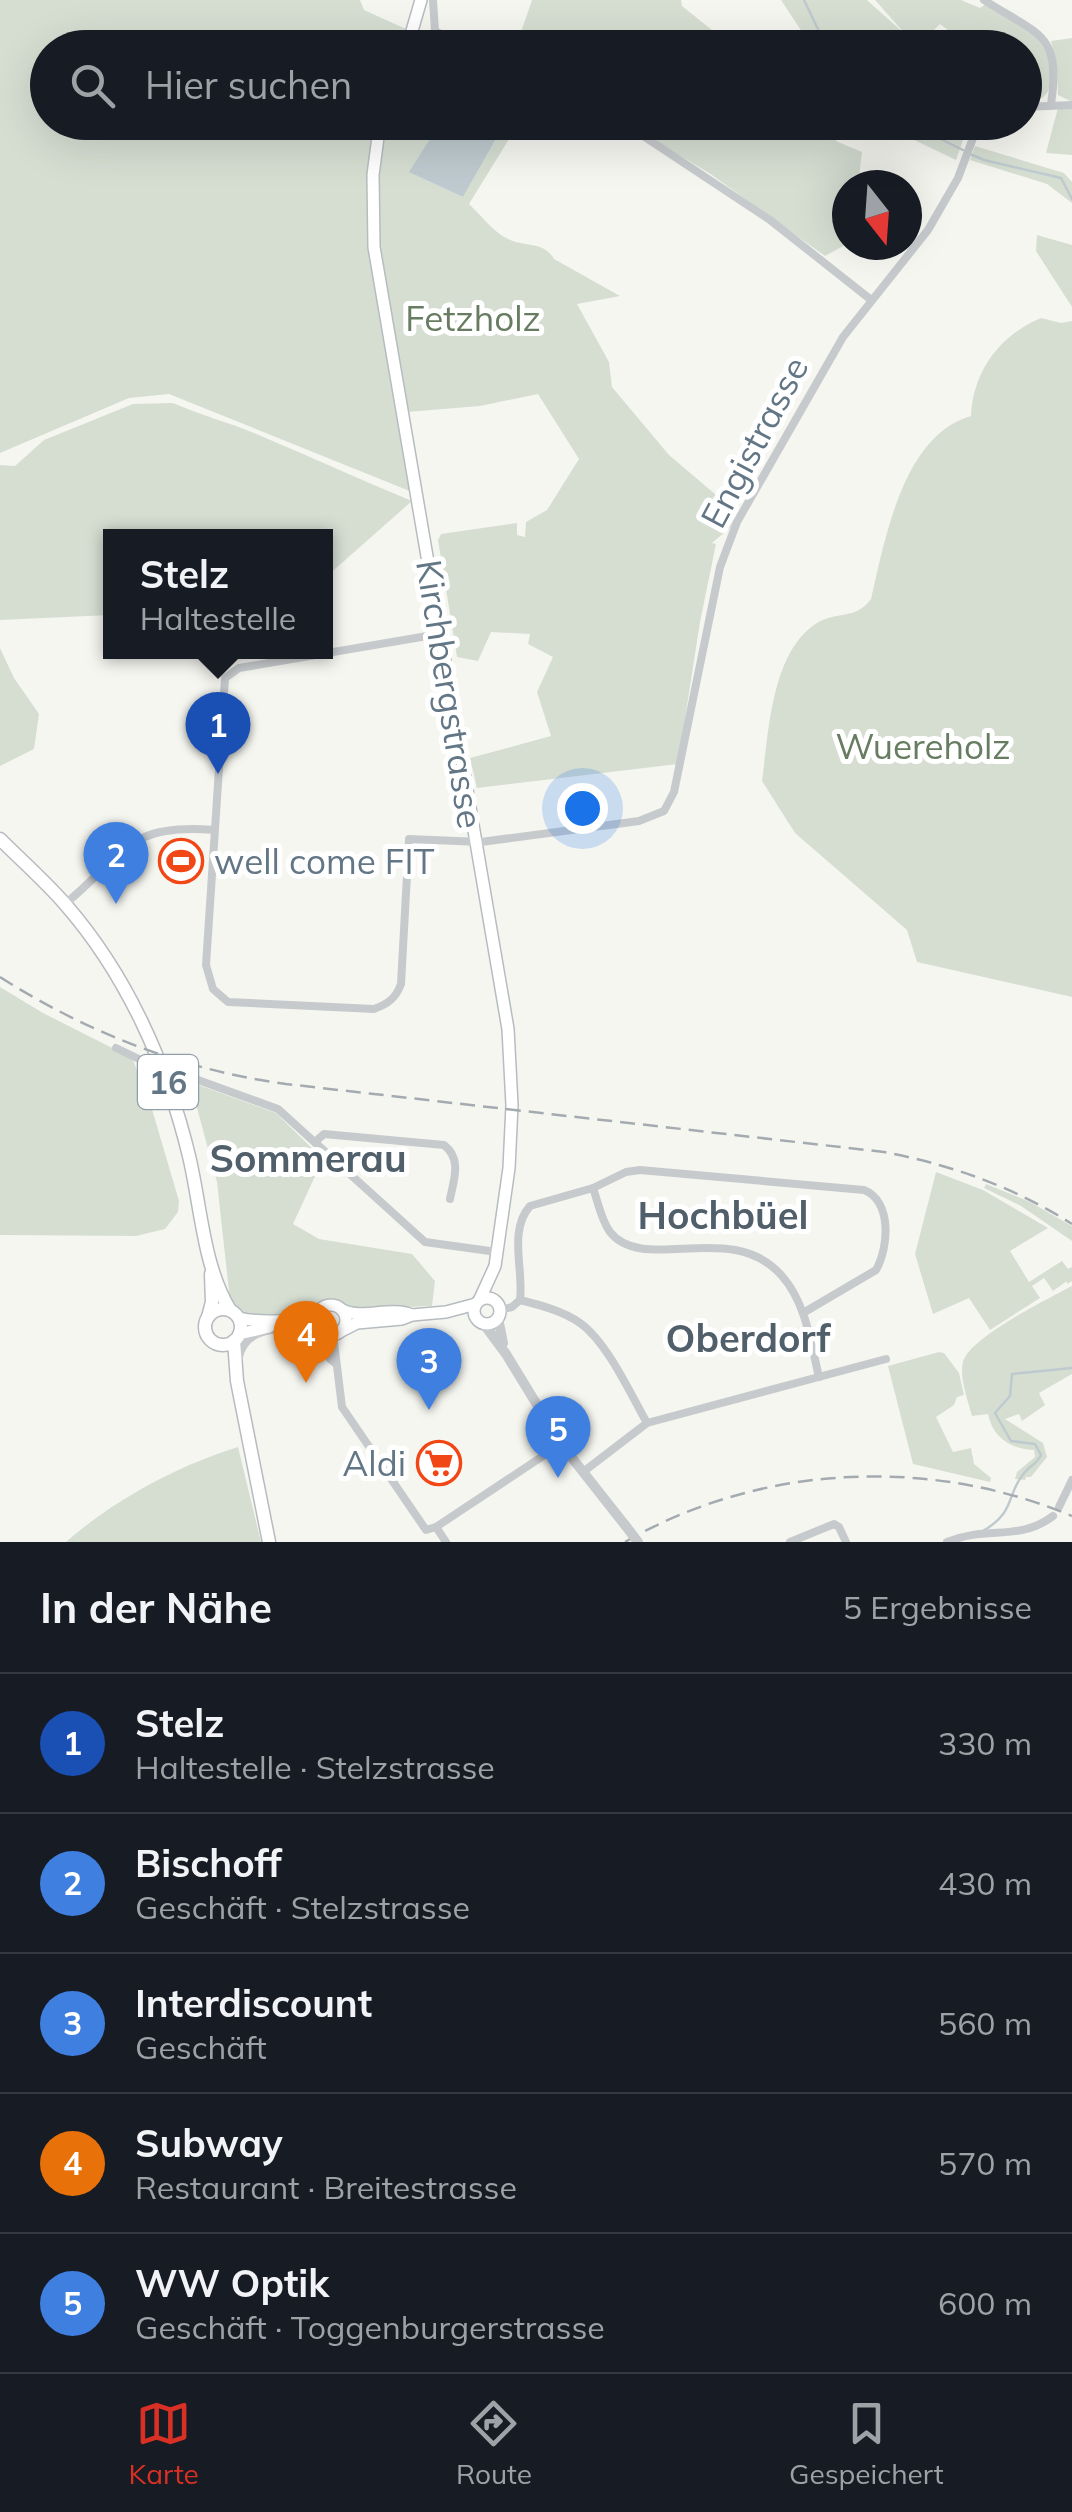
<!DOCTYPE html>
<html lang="de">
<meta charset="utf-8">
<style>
body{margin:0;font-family:Mulish,sans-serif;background:#20242c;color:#f1f3f6}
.compass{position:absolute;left:832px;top:170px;width:90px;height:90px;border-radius:50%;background:#171b24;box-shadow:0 10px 40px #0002;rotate:163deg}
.you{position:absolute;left:582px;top:808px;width:35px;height:35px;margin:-25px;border:8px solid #fff;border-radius:50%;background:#1a73e8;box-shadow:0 0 0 15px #1a73e833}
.badge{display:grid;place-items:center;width:65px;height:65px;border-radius:50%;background:#d93025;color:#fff;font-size:32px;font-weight:700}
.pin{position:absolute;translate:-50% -82px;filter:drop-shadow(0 2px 5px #0008)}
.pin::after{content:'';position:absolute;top:52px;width:35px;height:30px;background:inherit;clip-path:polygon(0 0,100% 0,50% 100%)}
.popup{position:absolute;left:103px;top:529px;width:230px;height:130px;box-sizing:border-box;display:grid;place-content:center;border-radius:0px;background:#171b24;filter:drop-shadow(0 2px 8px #0005);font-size:32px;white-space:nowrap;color:#9ea1a6}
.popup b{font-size:38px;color:#f1f3f6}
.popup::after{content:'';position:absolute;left:50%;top:100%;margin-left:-20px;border:20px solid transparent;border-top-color:#171b24}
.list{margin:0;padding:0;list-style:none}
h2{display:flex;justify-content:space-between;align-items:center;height:130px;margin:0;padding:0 40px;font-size:42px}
h2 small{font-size:32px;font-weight:400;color:#9ea1a6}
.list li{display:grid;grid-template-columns:65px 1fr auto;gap:30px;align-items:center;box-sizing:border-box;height:140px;padding:0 40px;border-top:2px solid #363941}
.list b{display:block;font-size:38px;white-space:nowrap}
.list p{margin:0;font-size:32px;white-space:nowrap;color:#9ea1a6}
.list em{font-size:32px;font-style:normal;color:#9ea1a6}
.icon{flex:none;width:55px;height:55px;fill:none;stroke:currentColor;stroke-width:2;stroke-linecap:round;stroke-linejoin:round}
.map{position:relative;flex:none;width:1072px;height:1542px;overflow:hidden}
.search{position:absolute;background:#171b24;box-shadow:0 10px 40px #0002;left:30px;right:30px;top:30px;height:110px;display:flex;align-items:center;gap:25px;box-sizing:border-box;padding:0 35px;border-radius:55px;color:#9ea1a6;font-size:38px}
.sheet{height:830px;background:#171b24}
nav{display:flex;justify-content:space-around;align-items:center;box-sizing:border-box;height:140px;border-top:2px solid #363941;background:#171b24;font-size:28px;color:#9ea1a6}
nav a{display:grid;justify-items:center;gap:5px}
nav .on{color:#d93025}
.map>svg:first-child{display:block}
</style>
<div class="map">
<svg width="1072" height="1542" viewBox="0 0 1072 1542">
<rect width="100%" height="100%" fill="#f6f6f1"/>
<g fill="#d6ded2">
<path d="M0,0H360L364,10L406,29L400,47L48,48V122L440,123L410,172L463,197L505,123H519L469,204C481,215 494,233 508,239C524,247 544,241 554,259L620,296L577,304L609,362L612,387L669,455L735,511L731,527L712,543L716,544L700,622L678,764L477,788L470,758L551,736L537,692L553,657L528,644L530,634L491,632L478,661L457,657L438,540L441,534L517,523V535L525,537L526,522L547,510L579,459L538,394L480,406L407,412L417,494L169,394L129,398L0,453Z"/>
<polygon points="532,0 681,0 682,6 733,47 516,47"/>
<path d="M781,0H867L907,36L875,0H961L980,8L986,4C1015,21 1055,39 1051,79C1050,96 1040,101 1025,105L1024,48L956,47L957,37L940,24L917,47H812Z"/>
<polygon points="1072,38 1072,102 1058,95 1057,65 1051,41"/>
<polygon points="1059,104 1072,106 1072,155 1046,153"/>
<polygon points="625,123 816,123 838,142 862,152 859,177 866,185 847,185 847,244 825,256 709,173"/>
<polygon points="879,123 969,122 969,123 956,160"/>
<polygon points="975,146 1064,173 1072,182 1072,203 1047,184 970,160"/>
<polygon points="1037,235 1072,245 1072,307 1036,251"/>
<path d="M1041,318L1061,323L1072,321V997L917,962L907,930L795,833L762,781C769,732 771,652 817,623C836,611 856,620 871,599C885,539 903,435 971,416C973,371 1000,335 1041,318Z"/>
<path d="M173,403C202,416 232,423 261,436C311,457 361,480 412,501L326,577V536H110V615L0,620V465L15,466L44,440L133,404Z"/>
<polygon points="0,648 14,678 39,714 34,749 0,766"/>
<polygon points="0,987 43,1013 132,1058 149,1099 179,1201 178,1212 165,1229 136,1236 0,1235"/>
<polygon points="190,1082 276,1113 323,1159 293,1224 319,1239 412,1254 435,1281 432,1306 352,1309 330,1302 305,1313 247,1315 230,1300 217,1182"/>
<polygon points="936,1172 983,1190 1048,1228 1010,1251 1029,1282 1062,1261 1068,1269 1072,1267 1072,1281 1067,1284 1067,1281 1053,1291 1044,1278 1032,1286 1040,1298 990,1330 969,1298 933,1314 915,1254"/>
<polygon points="986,1184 1030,1202 1072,1226 1072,1241 1021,1206 984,1188"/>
<path d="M1072,1286V1374L1039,1393L1045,1405L1022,1421L1019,1414L1005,1419L1043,1443L1047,1457L1031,1477H1026L1025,1480L1015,1479L1017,1472L1035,1457L1034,1450C1012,1449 993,1439 988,1414L972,1416C968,1400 959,1378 963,1362C969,1338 1049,1298 1072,1286Z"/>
<polygon points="939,1352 944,1353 959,1373 964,1395 957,1397 954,1405 936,1417 953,1452 971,1448 974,1464 991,1478 990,1482 913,1464 888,1366"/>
<path d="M238,1447L261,1542H66C115,1499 177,1466 238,1447Z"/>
</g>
<polygon fill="#becacf" points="440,123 505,123 463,197 409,172"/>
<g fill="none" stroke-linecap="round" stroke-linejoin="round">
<g stroke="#becacf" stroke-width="2.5">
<polyline points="804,0 827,48"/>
<polyline points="906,122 963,150"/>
<polyline points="970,154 984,160 1061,178 1072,199"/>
<path d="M983,1531C1017,1511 1005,1495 1025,1472C1031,1465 1037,1464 1041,1455L1035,1444L1011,1441L995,1413L1010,1396L1012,1374L1072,1368"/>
</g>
<defs>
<g id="secondary">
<polyline points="407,48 421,0"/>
<polyline points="380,122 373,175 374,247 508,1029 512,1105 509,1168 495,1266 479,1301"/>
<circle cx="487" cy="1311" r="13"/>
<circle cx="331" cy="1320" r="15"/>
<path d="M342,1310C364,1320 389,1306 412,1315"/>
<path d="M239,1318C262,1323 301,1323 321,1309"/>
<polyline points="341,1331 357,1323 402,1319 412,1315 446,1312 476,1304"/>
<polyline points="239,1334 269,1327"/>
</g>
<g id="primary">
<path d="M0,839C22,861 45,881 65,904C127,975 167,1065 189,1156C201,1206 203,1266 230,1310"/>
<circle cx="223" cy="1327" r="18"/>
<polyline points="208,1317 212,1302 211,1274"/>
<polyline points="234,1341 237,1381 269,1542"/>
</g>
</defs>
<use href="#secondary" stroke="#b6bcc0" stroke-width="14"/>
<use href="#primary" stroke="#b7bbbf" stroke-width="15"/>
<g stroke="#c7cacd" stroke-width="8">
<path d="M984,0C1038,35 1062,33 1051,104"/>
<polyline points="435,31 469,48"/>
<polyline points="423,48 435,31 433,0"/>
<polyline points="1024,107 1072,105"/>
<polyline points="622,122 770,220 870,299"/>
<path d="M439,634L239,668L225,678L206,965L213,989L228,1002L374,1009C388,1004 396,998 401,984L409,839L481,842L639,821L664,811L674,792L720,567L737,522L843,337L928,230L958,178L979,122"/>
<path d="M65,904C125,855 125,823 214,830"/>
<polyline points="116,1048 143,1061"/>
<polyline points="187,1076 278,1109 425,1242 497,1252"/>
<path d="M315,1142L324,1134L444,1145C462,1159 454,1179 450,1199"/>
<path d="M593,1188C598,1202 601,1220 610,1232C644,1275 732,1218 782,1276C806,1303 811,1344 819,1377"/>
<path d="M520,1300C540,1305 563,1311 580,1323C607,1342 630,1393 647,1423"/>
<path d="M500,1310L512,1307L520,1300C524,1270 508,1231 530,1206L593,1188L626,1172L640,1170L864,1190C892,1201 889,1247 876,1270L803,1313"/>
<polyline points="333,1334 342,1407 426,1530 436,1527 561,1444"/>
<path d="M239,1357C246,1324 292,1325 317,1337L330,1359L336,1364"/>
<polyline points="583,1472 647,1423 886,1359"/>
<polyline points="1059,1507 1072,1480"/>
<polyline points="436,1527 446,1542"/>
<polyline points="790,1542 834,1524 839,1527 846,1542"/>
<path d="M947,1542C989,1525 1019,1542 1053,1516"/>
</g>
<g stroke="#c7cacd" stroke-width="10">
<polyline points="498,1318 503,1343"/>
<polyline points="483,1323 506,1354 561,1444 625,1525"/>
</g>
<use href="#secondary" stroke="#fff" stroke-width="11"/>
<use href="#primary" stroke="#fff" stroke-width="12"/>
<g stroke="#a4abb0" stroke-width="2.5" stroke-dasharray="15 8" stroke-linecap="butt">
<path d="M0,977C88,1033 183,1070 286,1084L884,1152C952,1165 1014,1187 1072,1224"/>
<path d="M625,1542C760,1464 929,1456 1072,1516"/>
</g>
<polyline stroke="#c7cacd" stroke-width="8" points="143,1061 187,1076"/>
<polyline stroke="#c7cacd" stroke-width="10" points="625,1525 638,1542"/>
</g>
<defs>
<symbol id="stadium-ring" viewBox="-11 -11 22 22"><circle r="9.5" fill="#fff" stroke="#f14716" stroke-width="1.5"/><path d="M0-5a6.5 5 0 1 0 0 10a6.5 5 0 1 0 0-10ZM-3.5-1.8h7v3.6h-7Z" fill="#f14716"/></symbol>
<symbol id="supermarket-ring" viewBox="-11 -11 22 22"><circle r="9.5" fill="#fff" stroke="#f14716" stroke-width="1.5"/><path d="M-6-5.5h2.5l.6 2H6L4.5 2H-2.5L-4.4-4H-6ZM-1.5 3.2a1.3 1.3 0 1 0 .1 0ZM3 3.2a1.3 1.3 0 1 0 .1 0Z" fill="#f14716"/></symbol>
</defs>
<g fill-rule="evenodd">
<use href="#stadium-ring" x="156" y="836" width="50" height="50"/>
<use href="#supermarket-ring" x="414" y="1438" width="50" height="50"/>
</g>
<g text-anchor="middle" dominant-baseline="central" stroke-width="10" stroke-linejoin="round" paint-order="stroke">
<rect fill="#fff" stroke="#919faa" stroke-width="2.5" x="138" y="1055" width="60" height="54" rx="8"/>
<g font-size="32" font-weight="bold" fill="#627685">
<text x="168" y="1082">16</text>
</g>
<g font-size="35" fill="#677c61" stroke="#fff">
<text x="473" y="318">Fetzholz</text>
<text x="923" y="746">Wuereholz</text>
</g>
<g font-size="35" fill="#627685" stroke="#fff">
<text transform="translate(754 442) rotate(-62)">Engistrasse</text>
<text transform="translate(450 694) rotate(81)">Kirchbergstrasse</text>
</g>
<g font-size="35" fill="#627685" stroke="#fff" text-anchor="start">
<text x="214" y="861">well come FIT</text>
<text x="406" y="1463" text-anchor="end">Aldi</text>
</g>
<g font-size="38" font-weight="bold" fill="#505f69" stroke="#fff">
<text x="308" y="1158">Sommerau</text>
<text x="723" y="1215">Hochbüel</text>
<text x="748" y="1338">Oberdorf</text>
</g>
</g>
</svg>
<svg class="compass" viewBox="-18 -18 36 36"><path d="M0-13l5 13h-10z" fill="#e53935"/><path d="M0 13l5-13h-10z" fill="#9ea1a6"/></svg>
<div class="you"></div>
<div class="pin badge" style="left:218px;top:774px;background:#1a4fb4">1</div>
<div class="popup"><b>Stelz</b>Haltestelle</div>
<div class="pin badge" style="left:116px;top:904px;background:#3f7fe0">2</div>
<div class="pin badge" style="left:429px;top:1410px;background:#3f7fe0">3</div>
<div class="pin badge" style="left:306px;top:1383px;background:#e8710a">4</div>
<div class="pin badge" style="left:558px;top:1478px;background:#3f7fe0">5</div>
<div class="search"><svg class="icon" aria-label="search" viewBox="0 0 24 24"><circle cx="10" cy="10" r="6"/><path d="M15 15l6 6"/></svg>Hier suchen</div>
</div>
<section class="sheet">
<h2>In der Nähe<small>5 Ergebnisse</small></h2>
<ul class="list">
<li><span class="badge" style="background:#1a4fb4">1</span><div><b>Stelz</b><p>Haltestelle · Stelzstrasse</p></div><em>330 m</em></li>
<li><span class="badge" style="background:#3f7fe0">2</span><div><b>Bischoff</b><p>Geschäft · Stelzstrasse</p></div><em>430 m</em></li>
<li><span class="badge" style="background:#3f7fe0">3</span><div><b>Interdiscount</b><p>Geschäft</p></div><em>560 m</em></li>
<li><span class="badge" style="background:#e8710a">4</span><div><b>Subway</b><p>Restaurant · Breitestrasse</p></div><em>570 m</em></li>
<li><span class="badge" style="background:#3f7fe0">5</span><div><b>WW Optik</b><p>Geschäft · Toggenburgerstrasse</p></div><em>600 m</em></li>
</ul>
</section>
<nav>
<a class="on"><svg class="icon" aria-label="map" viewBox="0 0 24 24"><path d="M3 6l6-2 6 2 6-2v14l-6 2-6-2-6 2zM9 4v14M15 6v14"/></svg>Karte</a>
<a><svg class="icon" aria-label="directions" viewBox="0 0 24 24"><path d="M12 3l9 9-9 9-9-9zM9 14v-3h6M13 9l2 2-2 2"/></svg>Route</a>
<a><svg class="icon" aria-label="saved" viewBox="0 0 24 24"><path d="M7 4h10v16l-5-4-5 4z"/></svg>Gespeichert</a>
</nav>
